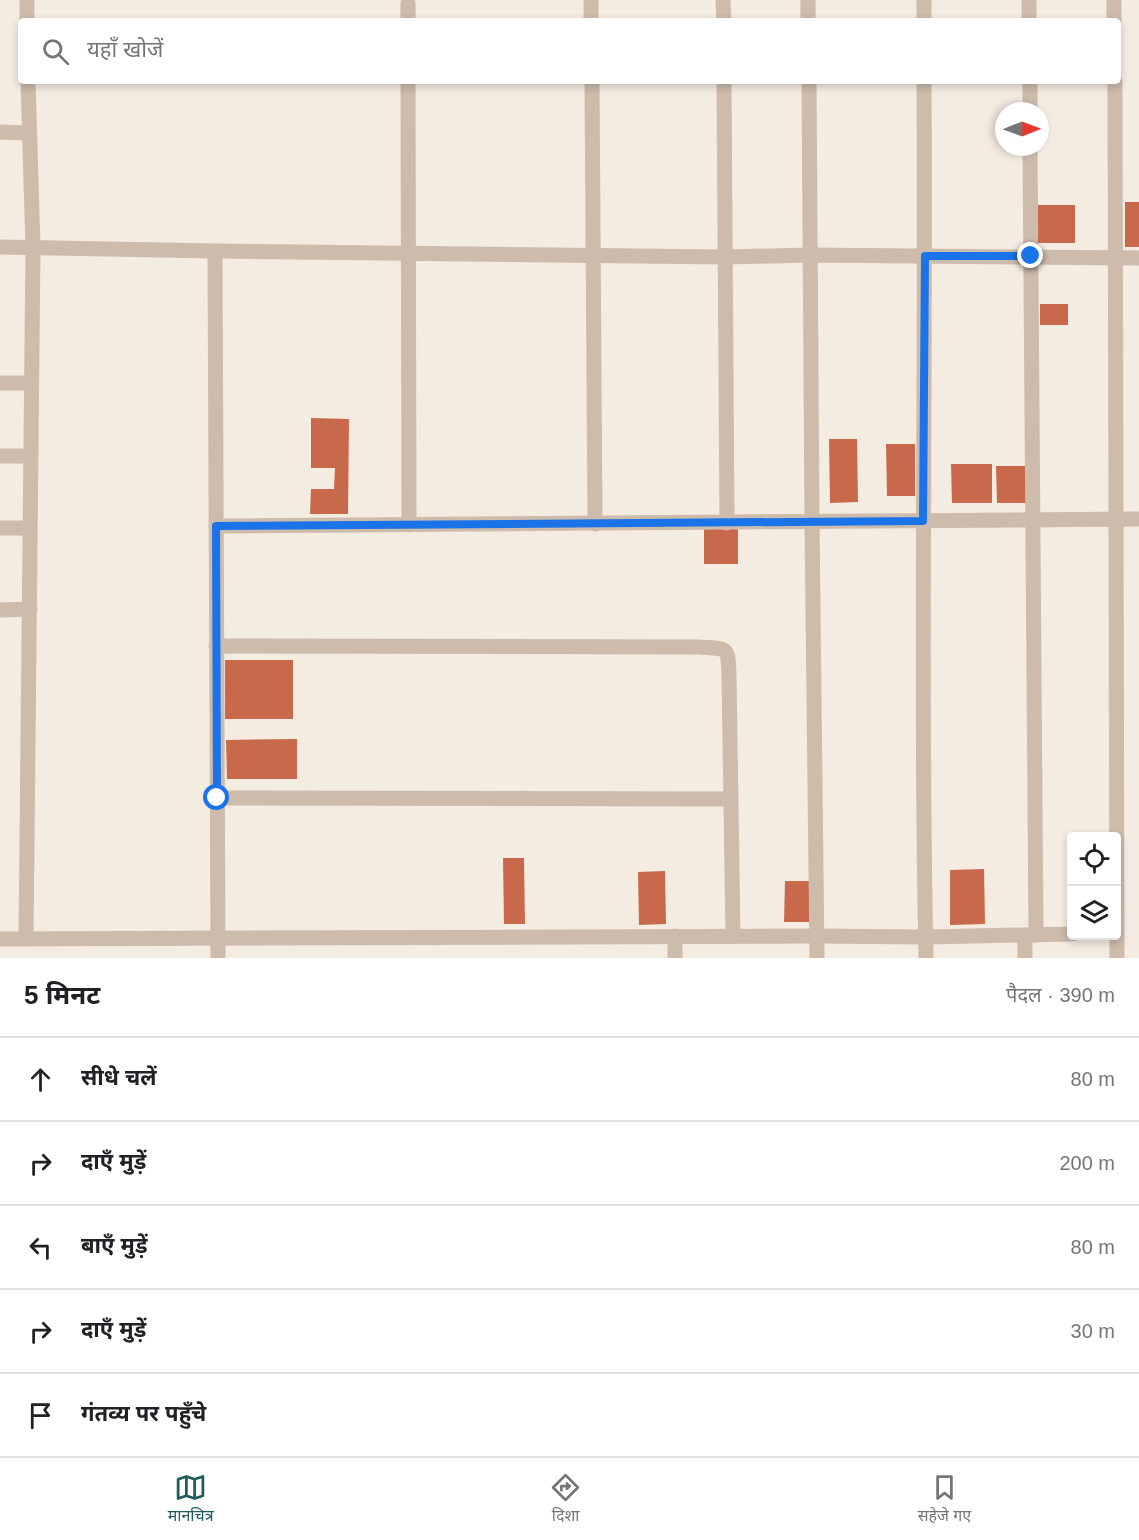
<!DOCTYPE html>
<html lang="hi">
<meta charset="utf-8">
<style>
body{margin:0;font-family:Helvetica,"Noto Sans Devanagari",sans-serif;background:#f2f2f2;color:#202124}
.controls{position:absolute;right:18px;bottom:18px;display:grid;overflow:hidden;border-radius:6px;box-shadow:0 3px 9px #0003}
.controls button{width:54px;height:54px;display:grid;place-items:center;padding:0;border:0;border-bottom:2px solid #e0e0e0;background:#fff;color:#202124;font:30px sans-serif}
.compass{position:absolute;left:995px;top:102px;width:54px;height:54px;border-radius:50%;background:#fff;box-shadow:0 3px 9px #0003;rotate:89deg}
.stop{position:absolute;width:18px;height:18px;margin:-14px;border:4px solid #1a73e8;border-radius:50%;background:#fff}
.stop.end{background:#1a73e8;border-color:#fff;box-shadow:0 2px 6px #0008}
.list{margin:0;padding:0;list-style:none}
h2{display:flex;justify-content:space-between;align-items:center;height:78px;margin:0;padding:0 24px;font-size:26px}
h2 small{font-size:20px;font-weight:400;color:#757577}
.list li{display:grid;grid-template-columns:39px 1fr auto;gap:18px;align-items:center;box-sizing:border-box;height:84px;padding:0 24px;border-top:2px solid #e0e0e0}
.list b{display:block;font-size:22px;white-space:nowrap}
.list em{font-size:20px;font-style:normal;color:#757577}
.icon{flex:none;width:33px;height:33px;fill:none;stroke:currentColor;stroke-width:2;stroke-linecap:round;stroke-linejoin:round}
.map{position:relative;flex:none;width:1139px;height:958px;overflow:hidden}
.search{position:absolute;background:#fff;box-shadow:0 3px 9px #0003;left:18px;right:18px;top:18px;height:66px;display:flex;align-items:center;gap:15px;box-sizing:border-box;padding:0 21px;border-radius:6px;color:#757577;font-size:22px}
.sheet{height:498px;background:#fff}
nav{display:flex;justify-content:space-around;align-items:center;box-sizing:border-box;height:84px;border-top:2px solid #e0e0e0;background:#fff;font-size:16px;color:#757577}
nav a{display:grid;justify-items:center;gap:3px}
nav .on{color:#1f5a5e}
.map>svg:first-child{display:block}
</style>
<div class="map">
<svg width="1139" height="958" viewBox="0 0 1139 958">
<rect width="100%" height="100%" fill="#f4ebe1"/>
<g fill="#c8694b">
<rect x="1125" y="202" width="14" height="45"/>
<rect x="1038" y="205" width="37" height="38"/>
<rect x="1040" y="304" width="28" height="21"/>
<polygon points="311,418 349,419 348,514 310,514 311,489 334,489 335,468 311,468"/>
<polygon points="829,439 857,439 858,502 830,503"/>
<polygon points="886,444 915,444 915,496 887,496"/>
<polygon points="951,464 992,464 992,503 952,503"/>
<polygon points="996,466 1031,466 1031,503 997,503"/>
<rect x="704" y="523" width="34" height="41"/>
<rect x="225" y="660" width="68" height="59"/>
<polygon points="297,739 297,779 227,779 226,740"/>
<polygon points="503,858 524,858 525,924 504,924"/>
<polygon points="984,869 985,924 950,925 950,870"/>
<polygon points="665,871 666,924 639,925 638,872"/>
<polygon points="785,881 814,881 813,922 784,922"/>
</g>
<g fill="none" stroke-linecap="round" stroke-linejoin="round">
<g stroke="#cdbbac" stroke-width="15">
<polyline points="27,0 27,21"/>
<polyline points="591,0 591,21"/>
<polyline points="723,0 724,21"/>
<polyline points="808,0 808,21"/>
<polyline points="924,0 924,21"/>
<polyline points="1029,0 1029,21"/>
<polyline points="1114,0 1114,21"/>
<polyline points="408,4 408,21"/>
<polyline points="408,81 409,525"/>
<polyline points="592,81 595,524"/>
<polyline points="724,81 727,523"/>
<polyline points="809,81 812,521 817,958"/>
<path d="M924,81C926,373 920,666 926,958"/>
<polyline points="1030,81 1030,111"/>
<polyline points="1115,81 1117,958"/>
<polyline points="0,132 29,133"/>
<polyline points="1030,147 1036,935"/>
<polyline points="0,247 215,251 725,257 810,255 1139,258"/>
<polyline points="215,251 218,958"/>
<polyline points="0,383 31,383"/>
<polyline points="0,456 30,456"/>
<polyline points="216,526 1139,519"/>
<polyline points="0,528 30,528"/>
<polyline points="0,610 30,609"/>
<path d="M216,646L699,647C729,649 728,646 729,676L733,936"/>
<polyline points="217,798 730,799"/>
<polyline points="675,936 675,958"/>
<polyline points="0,939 818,936 926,937 1072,934"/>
<polyline points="26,939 33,247 28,81"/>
<polyline points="1025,958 1025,935"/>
</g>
</g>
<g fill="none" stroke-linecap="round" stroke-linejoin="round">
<polyline stroke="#1a73e8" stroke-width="8" points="217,798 216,526 923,521 925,256 1031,256"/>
</g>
</svg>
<div class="controls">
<button><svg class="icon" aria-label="locate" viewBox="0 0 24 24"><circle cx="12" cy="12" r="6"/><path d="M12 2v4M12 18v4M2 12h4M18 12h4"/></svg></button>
<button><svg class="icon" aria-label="layers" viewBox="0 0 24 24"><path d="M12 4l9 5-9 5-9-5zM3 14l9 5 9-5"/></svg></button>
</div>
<svg class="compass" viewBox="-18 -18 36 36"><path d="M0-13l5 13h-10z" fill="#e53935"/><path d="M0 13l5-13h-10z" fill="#757577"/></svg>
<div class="stop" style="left:217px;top:798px"></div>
<div class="stop end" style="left:1031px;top:256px"></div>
<div class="search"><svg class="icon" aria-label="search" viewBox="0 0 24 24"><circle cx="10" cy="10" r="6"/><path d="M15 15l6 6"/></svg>यहाँ खोजें</div>
</div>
<section class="sheet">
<h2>5 मिनट<small>पैदल · 390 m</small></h2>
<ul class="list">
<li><svg class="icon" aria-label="ahead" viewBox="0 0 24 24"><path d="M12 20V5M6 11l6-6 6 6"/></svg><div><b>सीधे चलें</b></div><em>80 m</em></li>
<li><svg class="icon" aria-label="right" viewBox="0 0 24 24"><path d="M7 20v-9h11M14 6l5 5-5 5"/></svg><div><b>दाएँ मुड़ें</b></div><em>200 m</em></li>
<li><svg class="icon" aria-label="left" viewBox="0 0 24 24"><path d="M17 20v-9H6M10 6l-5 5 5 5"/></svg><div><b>बाएँ मुड़ें</b></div><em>80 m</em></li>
<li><svg class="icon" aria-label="right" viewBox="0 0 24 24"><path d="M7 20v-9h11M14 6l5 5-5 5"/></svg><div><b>दाएँ मुड़ें</b></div><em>30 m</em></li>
<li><svg class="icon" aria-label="arrive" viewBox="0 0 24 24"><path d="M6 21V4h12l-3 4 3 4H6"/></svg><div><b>गंतव्य पर पहुँचे</b></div></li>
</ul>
</section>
<nav>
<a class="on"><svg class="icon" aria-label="map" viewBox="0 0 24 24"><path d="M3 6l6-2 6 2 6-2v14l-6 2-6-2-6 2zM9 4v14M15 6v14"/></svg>मानचित्र</a>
<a><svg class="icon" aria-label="directions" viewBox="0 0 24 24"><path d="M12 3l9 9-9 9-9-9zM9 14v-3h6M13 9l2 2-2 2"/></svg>दिशा</a>
<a><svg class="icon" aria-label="saved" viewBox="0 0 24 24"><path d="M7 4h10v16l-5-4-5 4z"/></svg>सहेजे गए</a>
</nav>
